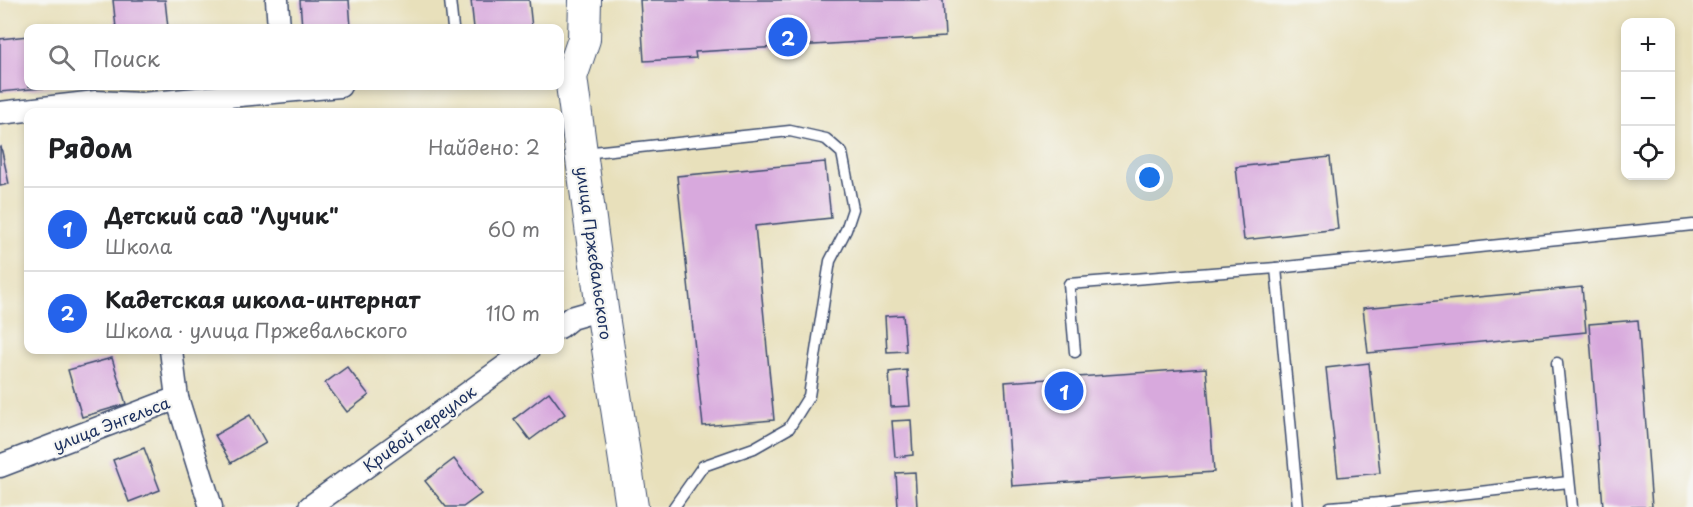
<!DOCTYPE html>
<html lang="ru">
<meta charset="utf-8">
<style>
body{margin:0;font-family:"Playpen Sans",sans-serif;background:#f6f6f6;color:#202124}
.controls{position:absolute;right:18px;top:18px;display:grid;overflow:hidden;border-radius:12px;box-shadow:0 3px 9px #0003}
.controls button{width:54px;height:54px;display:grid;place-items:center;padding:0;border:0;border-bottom:2px solid #e0e0e0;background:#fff;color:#202124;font:30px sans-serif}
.you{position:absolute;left:1150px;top:178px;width:21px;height:21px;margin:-15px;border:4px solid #fff;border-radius:50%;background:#1a73e8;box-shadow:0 0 0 9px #1a73e833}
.badge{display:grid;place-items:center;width:39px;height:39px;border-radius:50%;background:#2563eb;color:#fff;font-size:20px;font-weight:700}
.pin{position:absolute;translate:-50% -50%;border:3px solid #fff;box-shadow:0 2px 6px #0006}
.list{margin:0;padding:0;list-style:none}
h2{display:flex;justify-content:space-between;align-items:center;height:78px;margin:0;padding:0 24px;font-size:26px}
h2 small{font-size:20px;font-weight:400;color:#757577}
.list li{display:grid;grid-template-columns:39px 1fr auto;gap:18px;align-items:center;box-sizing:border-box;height:84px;padding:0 24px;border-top:2px solid #e0e0e0}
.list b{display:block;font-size:22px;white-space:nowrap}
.list p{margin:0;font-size:20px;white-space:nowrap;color:#757577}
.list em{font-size:20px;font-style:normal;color:#757577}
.icon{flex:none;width:33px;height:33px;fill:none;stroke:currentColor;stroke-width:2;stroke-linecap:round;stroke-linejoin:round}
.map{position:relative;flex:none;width:1693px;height:507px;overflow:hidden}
.search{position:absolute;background:#fff;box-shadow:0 3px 9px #0003;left:24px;top:24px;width:540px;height:66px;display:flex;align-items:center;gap:15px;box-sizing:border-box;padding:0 21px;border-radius:12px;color:#757577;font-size:22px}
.panel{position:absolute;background:#fff;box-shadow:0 3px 9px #0003;left:24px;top:108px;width:540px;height:246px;border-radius:12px}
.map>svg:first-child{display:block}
</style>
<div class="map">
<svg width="1693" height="507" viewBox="0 0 1693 507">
<rect width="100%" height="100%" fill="#f6f6f2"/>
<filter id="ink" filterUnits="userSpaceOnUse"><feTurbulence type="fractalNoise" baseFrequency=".0167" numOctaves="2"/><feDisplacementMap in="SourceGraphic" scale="12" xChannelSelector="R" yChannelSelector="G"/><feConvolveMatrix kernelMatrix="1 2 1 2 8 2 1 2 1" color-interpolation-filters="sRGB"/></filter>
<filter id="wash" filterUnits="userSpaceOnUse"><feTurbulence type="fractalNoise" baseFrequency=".008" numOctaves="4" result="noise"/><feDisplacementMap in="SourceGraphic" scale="24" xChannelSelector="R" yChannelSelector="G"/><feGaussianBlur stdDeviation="1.35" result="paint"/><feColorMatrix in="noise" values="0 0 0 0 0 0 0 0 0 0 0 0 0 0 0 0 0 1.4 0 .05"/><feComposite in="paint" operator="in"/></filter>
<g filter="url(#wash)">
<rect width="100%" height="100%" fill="#e8e0bb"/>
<g id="blocks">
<g fill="#d8a9dd">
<polygon points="113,0 165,0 168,28 116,28"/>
<polygon points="300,0 349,0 351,28 302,28"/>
<polygon points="471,0 529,0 532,28 474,28"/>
<polygon points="640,0 943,0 945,37 695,52 696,58 644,61"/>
<polygon points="28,36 28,86 52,86 52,87 0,92 0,39"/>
<polygon points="1,147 9,184 0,186 0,148"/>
<polygon points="1330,157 1338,229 1244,240 1236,167"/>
<polygon points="825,162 831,218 755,226 774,420 703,426 677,176"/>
<polygon points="1582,287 1586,332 1368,353 1363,308"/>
<polygon points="903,315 906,351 887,352 885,316"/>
<polygon points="1638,320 1652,507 1603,507 1589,324"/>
<polygon points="112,358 126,404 82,417 68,370"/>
<polygon points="1369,363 1380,473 1338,477 1326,368"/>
<polygon points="347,367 369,395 347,412 325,383"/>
<polygon points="1206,368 1214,472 1012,486 1005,382"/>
<polygon points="907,370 910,406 891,407 889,372"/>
<polygon points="549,392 565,414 530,440 514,419"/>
<polygon points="250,415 266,443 231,463 215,435"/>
<polygon points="911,420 913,455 895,457 892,421"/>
<polygon points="144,448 160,490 129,502 113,460"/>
<polygon points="454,459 481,494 463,507 446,507 425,481"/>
<polygon points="915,472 917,507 898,507 896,473"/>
</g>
</g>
</g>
<g filter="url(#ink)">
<use href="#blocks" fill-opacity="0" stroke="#3a4a6c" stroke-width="1.5"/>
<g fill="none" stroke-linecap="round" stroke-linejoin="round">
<defs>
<g id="lane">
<polyline points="450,0 453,28"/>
<polyline points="584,153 790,131 826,139 842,153 853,209 846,230 830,261 809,396 789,428 754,448 703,466 674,507"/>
<polyline points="1075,352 1069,284 1276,268"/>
<polyline points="1557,363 1572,507"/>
<polyline points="1380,503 1569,482"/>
<polyline points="1298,507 1276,268 1693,225"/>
<polyline points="1330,507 1380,503 1381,507"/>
</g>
<g id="street">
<polyline points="277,0 279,28"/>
<polyline points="0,113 96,102 141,104 340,86"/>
<polyline points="560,327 571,318 602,309"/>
<polyline points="177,398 211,507"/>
<polyline points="0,466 177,398 171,350"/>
<polyline points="310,507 528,350"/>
</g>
<polyline id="secondary" points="585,0 584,39 571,77 602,309 632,507"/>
</defs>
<use href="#lane" stroke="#3a4a6c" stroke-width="13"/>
<use href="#street" stroke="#3a4a6c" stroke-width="25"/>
<use href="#secondary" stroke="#3a4a6c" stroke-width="34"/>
<use href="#lane" stroke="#fff" stroke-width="10"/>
<use href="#street" stroke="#fff" stroke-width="22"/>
<use href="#secondary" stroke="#fff" stroke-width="32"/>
</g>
</g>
<g text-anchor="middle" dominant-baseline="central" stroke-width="4.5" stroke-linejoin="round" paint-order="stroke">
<g font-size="16" fill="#1b2f5e" stroke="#f6f6f2">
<text transform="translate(595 253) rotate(82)">улица Пржевальского</text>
<text transform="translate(111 423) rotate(-21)">улица Энгельса</text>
<text transform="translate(419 428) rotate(-36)">Кривой переулок</text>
</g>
</g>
</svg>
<div class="controls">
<button>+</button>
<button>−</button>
<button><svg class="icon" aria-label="locate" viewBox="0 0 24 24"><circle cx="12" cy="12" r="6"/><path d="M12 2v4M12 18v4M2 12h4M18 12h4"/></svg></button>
</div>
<div class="you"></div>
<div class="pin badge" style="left:1064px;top:391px">1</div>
<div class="pin badge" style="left:788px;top:37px">2</div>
<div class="search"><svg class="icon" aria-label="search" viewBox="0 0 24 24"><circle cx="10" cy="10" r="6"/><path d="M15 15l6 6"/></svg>Поиск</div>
<section class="panel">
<h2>Рядом<small>Найдено: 2</small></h2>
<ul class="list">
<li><span class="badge">1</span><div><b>Детский сад &quot;Лучик&quot;</b><p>Школа</p></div><em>60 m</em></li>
<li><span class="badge">2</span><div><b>Кадетская школа-интернат</b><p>Школа · улица Пржевальского</p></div><em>110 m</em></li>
</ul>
</section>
</div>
